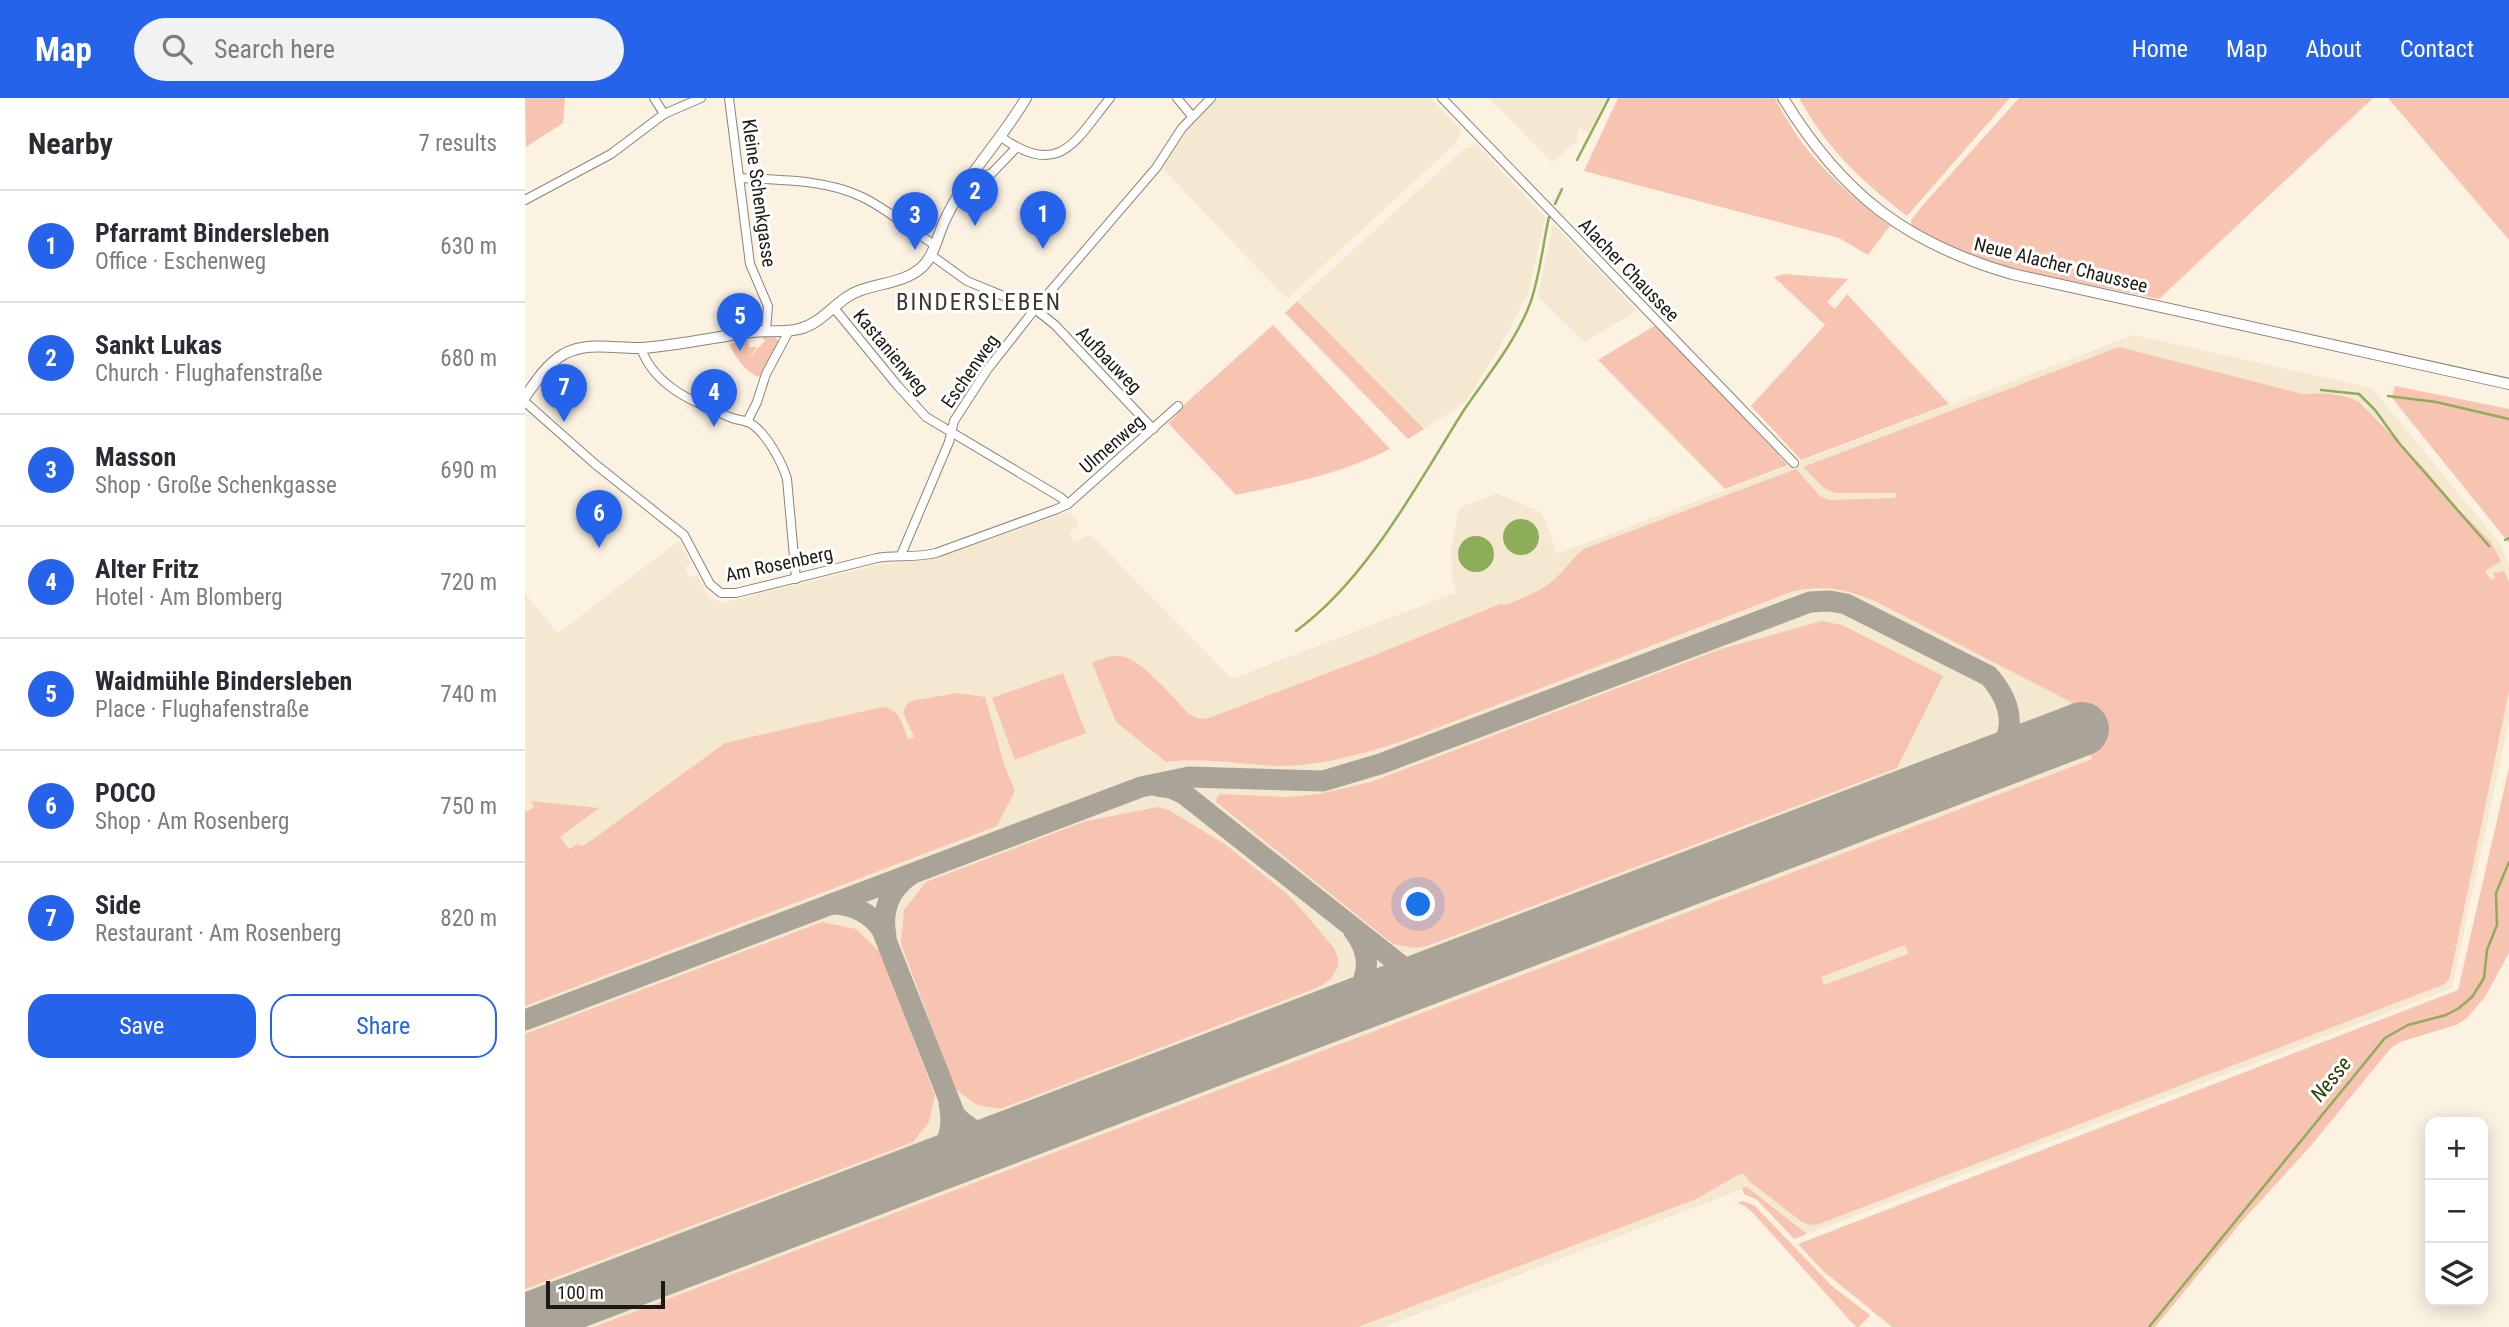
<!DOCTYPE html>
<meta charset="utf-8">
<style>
body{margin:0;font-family:"Roboto Condensed",sans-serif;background:#f2f2f3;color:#2b2b33}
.controls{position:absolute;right:21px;bottom:21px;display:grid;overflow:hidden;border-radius:14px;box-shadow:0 4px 18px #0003}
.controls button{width:63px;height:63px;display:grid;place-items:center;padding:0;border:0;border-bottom:2px solid #e1e1e2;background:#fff;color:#2b2b33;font:35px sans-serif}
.scale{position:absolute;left:21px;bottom:18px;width:119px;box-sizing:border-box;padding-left:7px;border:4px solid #1d1a14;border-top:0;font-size:19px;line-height:24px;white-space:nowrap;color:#1d1a14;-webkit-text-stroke:5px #fff;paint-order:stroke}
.you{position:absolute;left:894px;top:807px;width:24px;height:24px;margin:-18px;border:5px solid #fff;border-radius:50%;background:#1a73e8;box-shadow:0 0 0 10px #1a73e833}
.badge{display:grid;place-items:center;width:46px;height:46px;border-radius:50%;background:#2563eb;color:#fff;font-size:23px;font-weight:700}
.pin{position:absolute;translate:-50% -58px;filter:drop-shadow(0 2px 4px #0008)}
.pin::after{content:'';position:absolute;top:37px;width:24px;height:21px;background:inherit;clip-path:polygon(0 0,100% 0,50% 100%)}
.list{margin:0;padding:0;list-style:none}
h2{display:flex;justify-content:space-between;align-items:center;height:91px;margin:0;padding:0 28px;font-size:30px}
h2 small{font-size:23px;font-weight:400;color:#7c7c81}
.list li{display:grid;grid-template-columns:46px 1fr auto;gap:21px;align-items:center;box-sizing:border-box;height:112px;padding:0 28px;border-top:2px solid #e1e1e2}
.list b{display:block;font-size:26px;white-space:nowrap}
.list p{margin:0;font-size:23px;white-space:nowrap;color:#7c7c81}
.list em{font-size:23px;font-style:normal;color:#7c7c81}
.actions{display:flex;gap:14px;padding:21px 28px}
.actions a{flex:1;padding:16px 0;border:2px solid #2563eb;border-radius:21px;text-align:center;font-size:24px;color:#2563eb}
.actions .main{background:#2563eb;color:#fff}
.icon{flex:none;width:38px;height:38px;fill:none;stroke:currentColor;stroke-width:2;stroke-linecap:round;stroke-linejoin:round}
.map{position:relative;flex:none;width:1984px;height:1229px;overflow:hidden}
header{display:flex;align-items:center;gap:42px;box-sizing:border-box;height:98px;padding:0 35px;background:#2563eb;color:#fff}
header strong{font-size:33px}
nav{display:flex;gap:38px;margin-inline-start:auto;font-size:24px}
.search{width:490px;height:63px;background:#f2f2f3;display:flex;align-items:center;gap:18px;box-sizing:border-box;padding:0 24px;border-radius:38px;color:#7c7c81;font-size:26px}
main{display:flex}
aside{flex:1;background:#fff}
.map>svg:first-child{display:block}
</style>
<header>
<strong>Map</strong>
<div class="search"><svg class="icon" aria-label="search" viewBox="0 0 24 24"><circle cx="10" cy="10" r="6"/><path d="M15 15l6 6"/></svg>Search here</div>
<nav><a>Home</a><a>Map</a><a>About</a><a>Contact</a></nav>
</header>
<main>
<aside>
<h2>Nearby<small>7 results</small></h2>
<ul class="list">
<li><span class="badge">1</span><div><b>Pfarramt Bindersleben</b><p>Office · Eschenweg</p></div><em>630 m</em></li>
<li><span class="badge">2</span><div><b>Sankt Lukas</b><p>Church · Flughafenstraße</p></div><em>680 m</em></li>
<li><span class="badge">3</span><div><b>Masson</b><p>Shop · Große Schenkgasse</p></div><em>690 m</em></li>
<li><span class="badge">4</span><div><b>Alter Fritz</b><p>Hotel · Am Blomberg</p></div><em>720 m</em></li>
<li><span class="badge">5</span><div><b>Waidmühle Bindersleben</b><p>Place · Flughafenstraße</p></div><em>740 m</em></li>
<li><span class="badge">6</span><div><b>POCO</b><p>Shop · Am Rosenberg</p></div><em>750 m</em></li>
<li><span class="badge">7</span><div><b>Side</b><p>Restaurant · Am Rosenberg</p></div><em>820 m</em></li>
</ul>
<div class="actions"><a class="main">Save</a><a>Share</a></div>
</aside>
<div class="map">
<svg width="1984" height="1229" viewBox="0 0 1984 1229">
<rect width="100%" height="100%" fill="#fbf2e2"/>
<g fill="#f5e8d1">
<polygon points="690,0 906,0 936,32 932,44 764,199 760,199 639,72 638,68 676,13"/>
<polygon points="964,0 1081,0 1064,35 1054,30 1052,43 1027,64"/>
<polygon points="951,46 1020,119 1004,193 976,247 941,304 899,331 772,203 939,51"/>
<polygon points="1028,126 1112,213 1059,244 1013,199"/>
<polygon points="1609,237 1847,290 1976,447 1984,468 1984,622 1927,890 1282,1136 1222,1089 859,1229 0,1229 0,496 33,535 154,443 166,466 160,469 165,480 172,476 183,499 197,505 349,468 412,459 543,414 553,423 552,429 544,434 548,444 566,437 707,581 932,494 927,481 926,451 934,410 972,395 1017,415 1032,456"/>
</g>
<g fill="#f7c4b2" fill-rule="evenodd">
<polygon points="0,0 40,0 38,25 1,49"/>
<path d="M1093,0H1250C1279,58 1314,89 1365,128L1343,157L1314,140L1059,73Z"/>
<path d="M1274,0H1485L1382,118C1334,81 1304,53 1274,0Z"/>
<polygon points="1494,0 1848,0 1634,201 1492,172 1425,149 1387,129 1386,122 1398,107"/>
<polygon points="1863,0 1984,0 1984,142"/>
<polygon points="1258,176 1323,181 1302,204 1310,211 1322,196 1424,306 1276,362 1226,308 1300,227 1249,179"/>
<polygon points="772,203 899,331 883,341 760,215"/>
<path d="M748,227L865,351C813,377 767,385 711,397L643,325L651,318L653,312Z"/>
<polygon points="1131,227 1263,367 1200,391 1073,262"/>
<path d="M238,239H249L254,243L234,279C220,274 210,259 204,246L223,242L224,249H232L223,261L241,242H238Z"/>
<path d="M1594,249L1778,296C1798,295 1816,295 1834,304L1899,370L1934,412L1966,444L1976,463L1960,473L1966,482L1970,480L1968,475L1979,473L1984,484V593L1925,879L1920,886L1294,1126L1285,1127L1277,1124L1224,1083L1219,1076H1215L1171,1101L833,1229H69L1567,661L1546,604L1350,503C1318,491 1300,486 1266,494L875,644C836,656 796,668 754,668C716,667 678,659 641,664L591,624L567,565C576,561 586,557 595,558C615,559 649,601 664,616L674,621L684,620L850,557L975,506L980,507C995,501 1012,495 1025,485C1039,475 1046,459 1061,450L1271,371L1295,398L1304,402L1370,400L1371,395H1310L1299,390L1278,369ZM1380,847L1383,856L1299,887L1296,879Z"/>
<polygon points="1870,288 1984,311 1984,445 1867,300"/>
<polygon points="1297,523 1317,527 1418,578 1372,670 902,848 889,850 868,846 691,704 692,699 695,696 762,699 794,696 846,684 1196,551"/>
<polygon points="538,575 561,635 490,662 467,600"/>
<path d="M432,595L460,599L479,666L490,693L472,728L0,908V714L9,710L6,703L74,710L35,739L44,751L52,746L57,748L64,744L200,645L357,609C376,611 377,627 383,641L389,639L378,614L382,606L386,603Z"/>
<polygon points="1984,670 1984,855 1960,899 1941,921 1931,927 1875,944 1865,951 1784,1050 1718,1122 1630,1229 1367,1229 1298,1173 1273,1146 1933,892"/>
<polygon points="633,709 644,712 701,747 761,795 778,813 809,850 813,860 813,868 806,881 794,889 475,1011 452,1007 430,991 376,846 379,812 401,784 561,723"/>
<polygon points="297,824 331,831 356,855 410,998 404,1024 388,1044 0,1191 0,936"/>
<polygon points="1222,1089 1282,1136 1269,1141 1232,1102 1219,1096 1217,1090"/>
<polygon points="1217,1103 1229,1107 1307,1188 1345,1217 1334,1229 1331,1229 1227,1114 1218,1107 1212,1105"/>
</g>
<g fill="#8ead59">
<circle cx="996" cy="439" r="18"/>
<circle cx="951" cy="456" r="18"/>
</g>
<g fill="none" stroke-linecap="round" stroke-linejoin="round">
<g stroke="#8ead59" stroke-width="2.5">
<polyline points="1052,62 1084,0"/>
<polyline points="1030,106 1037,91"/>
<polyline points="1796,292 1834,296 1850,312 1874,345 1964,448"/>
<polyline points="1863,298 1911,304 1984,321"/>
<polyline points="1980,442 1984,440"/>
<path d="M771,533C842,482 893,385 939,312C962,278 992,242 1006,203C1015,176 1018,146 1024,119"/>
<polyline points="1624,1229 1860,940 1883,927 1921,917 1934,910 1947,899 1959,880 1962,852 1972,827 1971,795 1984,764"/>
</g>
<g stroke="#aaa397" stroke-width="21">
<path d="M632,688L646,690L659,696L878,869C903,881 924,871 948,863"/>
<path d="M306,806C327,806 346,815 357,832L430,1017C450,1039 472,1041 499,1033"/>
<path d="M361,838C356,814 364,792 384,778"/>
<path d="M804,918C837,900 855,867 829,833"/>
<path d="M0,922L616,689L664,679L798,683L855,666L1285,504L1305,503L1321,506L1464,578C1495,614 1491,651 1448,673"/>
<path d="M383,1077C415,1064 432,1041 424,1006"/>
</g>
<polyline stroke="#aaa397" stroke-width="54" points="0,1223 1557,631"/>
<defs>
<g id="street">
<polyline points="129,0 139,16"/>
<polyline points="204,0 225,166 243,208 241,233"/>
<polyline points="652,0 667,18"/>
<polyline points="917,0 1269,365"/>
<path d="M476,39C535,81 550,43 585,0"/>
<polyline points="447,79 466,76 491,50"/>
<path d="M214,80C254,82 300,81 337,99C363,111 385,132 410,147"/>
<polyline points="0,102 86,56 139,16 176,0"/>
<polyline points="406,157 442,183 510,211 530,227 628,331"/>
<polyline points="309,210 372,287 401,319 535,399 543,406"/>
<path d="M116,250C129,289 172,306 207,320C212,322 218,322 223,324C240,332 257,364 262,381L271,481"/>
<path d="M0,304L70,366L159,437L185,486L196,495H211L352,460C372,457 391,460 411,455L532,411L543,406L653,308"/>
<polyline points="222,324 232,304 241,276 264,233"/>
<polyline points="376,457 424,344 429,323 462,272 510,211 631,70 657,30 686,0"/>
</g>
<g id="secondary">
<path d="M1258,0C1316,95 1380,145 1487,176L1984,286"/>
<path d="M0,299C11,283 22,266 39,256C63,243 91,251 117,250C154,247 190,239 227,234C243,232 259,235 274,231C299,225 312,200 336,192C356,185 380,184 396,170C409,159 412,139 419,124C439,79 476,43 501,0"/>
</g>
</defs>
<use href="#street" stroke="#8c8475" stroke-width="10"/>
<use href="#secondary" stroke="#8c8475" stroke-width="12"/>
<use href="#street" stroke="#fff" stroke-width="8"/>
<use href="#secondary" stroke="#fff" stroke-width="10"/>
</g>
<g text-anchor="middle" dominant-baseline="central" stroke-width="6" stroke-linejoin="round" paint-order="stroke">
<g font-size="19" fill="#1d1a14" stroke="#fff">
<text transform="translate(234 95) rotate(82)">Kleine Schenkgasse</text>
<text transform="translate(1536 167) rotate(14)">Neue Alacher Chaussee</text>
<text transform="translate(1104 172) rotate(46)">Alacher Chaussee</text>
<text transform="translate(366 254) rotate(50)">Kastanienweg</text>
<text transform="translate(584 262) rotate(46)">Aufbauweg</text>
<text transform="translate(445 273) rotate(-55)">Eschenweg</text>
<text transform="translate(587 346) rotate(-41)">Ulmenweg</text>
<text transform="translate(254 466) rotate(-12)">Am Rosenberg</text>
</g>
<g font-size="21" font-style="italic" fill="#2b3e00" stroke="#fff">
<text transform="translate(1806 981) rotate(-51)">Nesse</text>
</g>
<g font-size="23" letter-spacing="2" fill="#3e372a" stroke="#fff">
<text x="454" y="204">BINDERSLEBEN</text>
</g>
</g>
</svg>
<div class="controls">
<button>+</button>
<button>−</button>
<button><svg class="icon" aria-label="layers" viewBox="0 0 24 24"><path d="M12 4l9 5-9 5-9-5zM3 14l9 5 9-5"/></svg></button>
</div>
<div class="scale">100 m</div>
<div class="you"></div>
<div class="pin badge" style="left:518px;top:151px">1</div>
<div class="pin badge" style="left:450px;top:128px">2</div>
<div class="pin badge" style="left:390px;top:152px">3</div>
<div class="pin badge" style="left:189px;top:329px">4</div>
<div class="pin badge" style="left:215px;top:253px">5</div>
<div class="pin badge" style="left:74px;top:450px">6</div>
<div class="pin badge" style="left:39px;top:324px">7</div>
</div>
</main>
